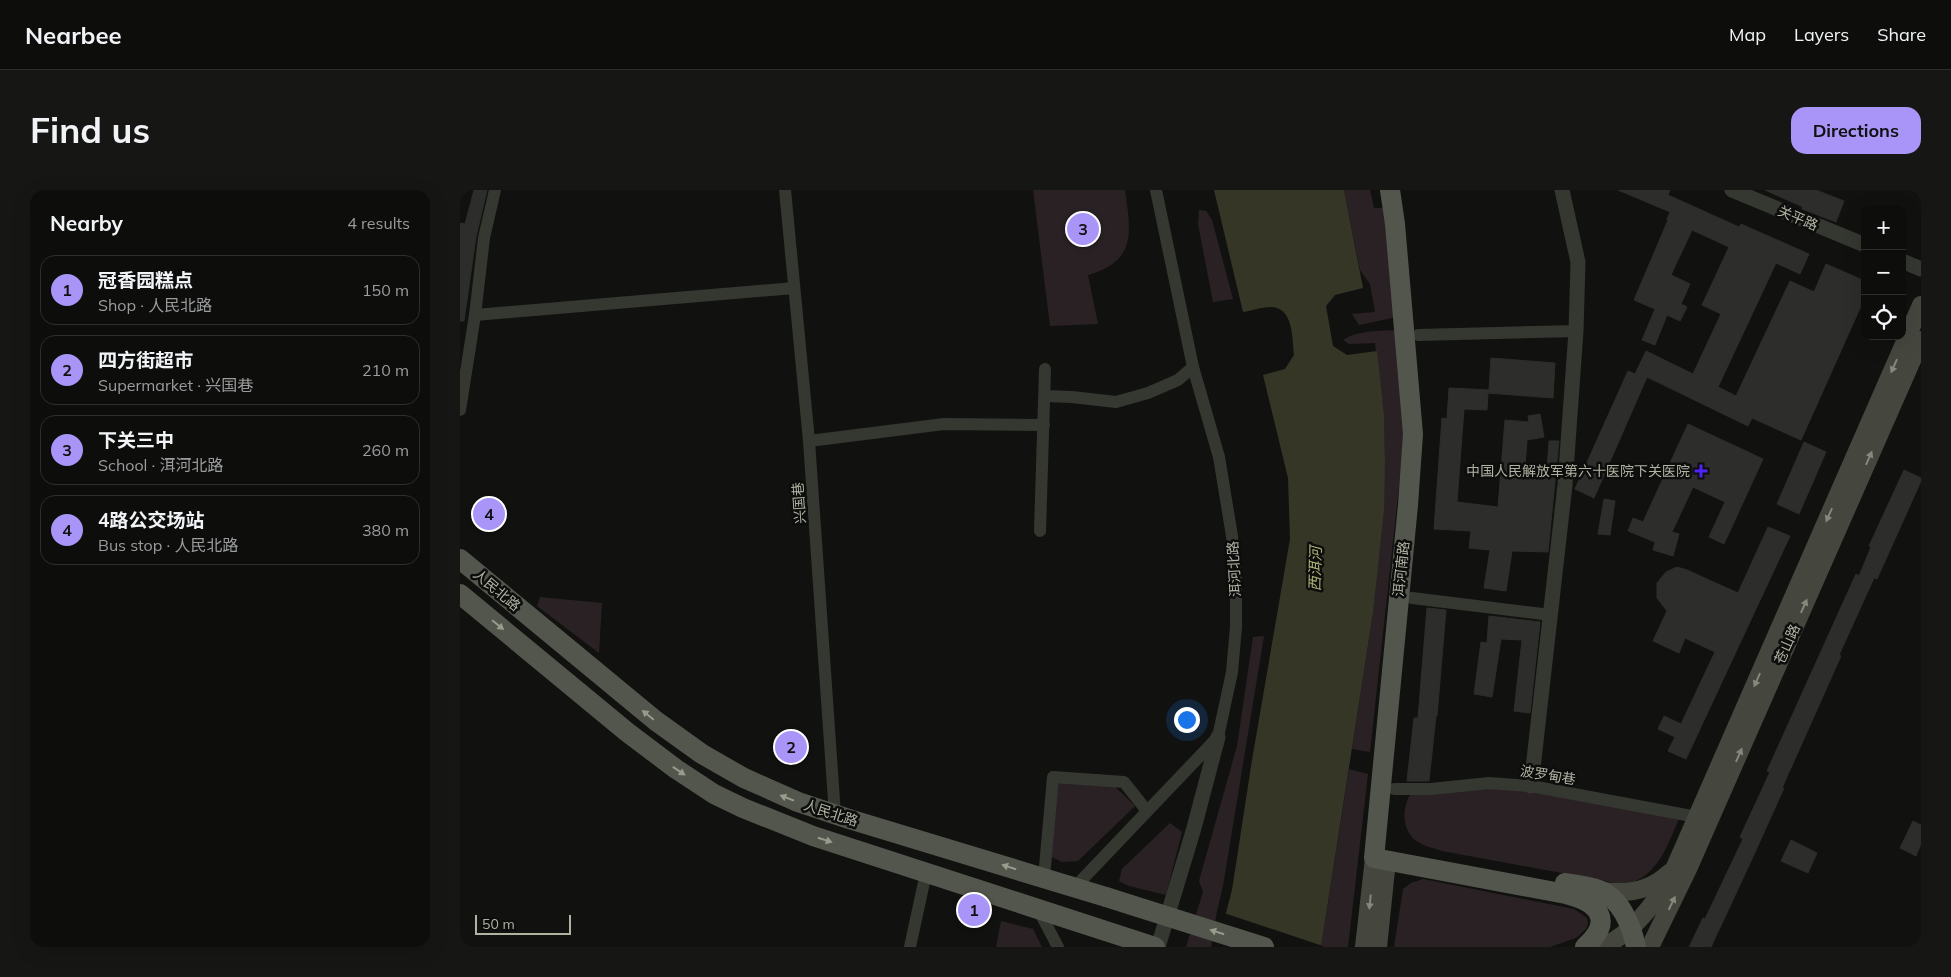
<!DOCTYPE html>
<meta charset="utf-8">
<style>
body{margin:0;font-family:Mulish,"Noto Sans SC",sans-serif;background:#161715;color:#f1f3f6}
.controls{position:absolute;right:15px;top:15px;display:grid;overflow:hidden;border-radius:10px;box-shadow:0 5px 20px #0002}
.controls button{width:45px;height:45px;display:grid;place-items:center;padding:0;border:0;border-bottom:1px solid #2d2e2d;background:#0d0e0c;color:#f1f3f6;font:25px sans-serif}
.scale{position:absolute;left:15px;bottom:12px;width:96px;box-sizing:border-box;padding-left:5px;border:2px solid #afb3a1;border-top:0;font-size:14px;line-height:18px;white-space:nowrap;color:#afb3a1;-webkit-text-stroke:4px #0c0d0c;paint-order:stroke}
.you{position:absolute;left:726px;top:529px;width:18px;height:18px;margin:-12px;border:4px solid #fff;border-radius:50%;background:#1a73e8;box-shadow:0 0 0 8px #1a73e833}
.badge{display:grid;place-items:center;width:32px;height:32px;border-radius:50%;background:#a895f7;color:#111;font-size:16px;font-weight:700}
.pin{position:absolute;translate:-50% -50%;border:2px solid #fff;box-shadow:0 1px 5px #0006}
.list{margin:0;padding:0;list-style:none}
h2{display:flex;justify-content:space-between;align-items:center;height:65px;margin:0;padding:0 20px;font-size:21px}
h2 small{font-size:16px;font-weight:400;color:#9a9c9d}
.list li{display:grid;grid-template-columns:32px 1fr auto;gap:15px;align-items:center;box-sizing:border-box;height:70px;margin:0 10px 10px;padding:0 10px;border:1px solid #2d2e2d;border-radius:15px}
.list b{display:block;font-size:19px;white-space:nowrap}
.list p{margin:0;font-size:16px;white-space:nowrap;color:#9a9c9d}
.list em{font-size:16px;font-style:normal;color:#9a9c9d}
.icon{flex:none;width:28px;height:28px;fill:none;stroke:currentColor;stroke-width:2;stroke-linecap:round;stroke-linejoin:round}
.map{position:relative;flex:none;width:1461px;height:757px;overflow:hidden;border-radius:15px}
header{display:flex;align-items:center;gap:30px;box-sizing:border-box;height:70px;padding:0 25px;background:#0d0e0c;border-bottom:1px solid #2d2e2d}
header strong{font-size:24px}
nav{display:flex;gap:28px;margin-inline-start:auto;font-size:18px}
.intro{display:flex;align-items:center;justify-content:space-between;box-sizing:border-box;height:120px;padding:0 30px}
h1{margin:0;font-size:35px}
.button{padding:12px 22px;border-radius:15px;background:#a895f7;color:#111;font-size:18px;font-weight:700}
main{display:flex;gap:30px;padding:0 30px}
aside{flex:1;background:#0d0e0c;border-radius:15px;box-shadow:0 5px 20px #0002}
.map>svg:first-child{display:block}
</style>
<header>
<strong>Nearbee</strong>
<nav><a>Map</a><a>Layers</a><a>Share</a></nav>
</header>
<div class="intro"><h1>Find us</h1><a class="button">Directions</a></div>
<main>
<aside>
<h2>Nearby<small>4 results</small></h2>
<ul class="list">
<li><span class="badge">1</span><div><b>冠香园糕点</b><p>Shop · 人民北路</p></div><em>150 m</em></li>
<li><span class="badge">2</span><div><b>四方街超市</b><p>Supermarket · 兴国巷</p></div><em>210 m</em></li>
<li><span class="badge">3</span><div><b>下关三中</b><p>School · 洱河北路</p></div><em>260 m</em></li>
<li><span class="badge">4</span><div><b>4路公交场站</b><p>Bus stop · 人民北路</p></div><em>380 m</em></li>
</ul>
</aside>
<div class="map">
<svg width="1461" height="757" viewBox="0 0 1461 757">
<rect width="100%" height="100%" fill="#111210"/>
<g fill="#2a2124">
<path d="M573,0H665C671,42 677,71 628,85L638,134L590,136Z"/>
<polygon points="884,0 910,0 914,18 926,18 937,127 899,135 892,124 915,122 910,94 900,80"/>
<polygon points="739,20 746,21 752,30 773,109 753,112 738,34"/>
<path d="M939,140L945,242L910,562L892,559L913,423L925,271L924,224L915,153L889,154L883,150C897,140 922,141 939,140Z"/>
<polygon points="80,407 142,413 139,463 77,416"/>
<polygon points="804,446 763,696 757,721 751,757 726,757 743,702 739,691 777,556 793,447"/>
<polygon points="889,579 908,584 888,757 861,757"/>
<polygon points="596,590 651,593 675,616 618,671 602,672 590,666"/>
<path d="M1020,598L1066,600L1219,629C1209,651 1200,681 1175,691C1170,693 1162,693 1156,693L982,661C973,658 963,656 955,650C942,639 942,618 950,605Z"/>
<polygon points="710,633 722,642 706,705 669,696 659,691 662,679"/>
<polygon points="963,689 1114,719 1127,728 1128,733 1126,739 1116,748 1090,757 934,757 943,699 951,693"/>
<polygon points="541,731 573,739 582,757 536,757"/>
</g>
<path fill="#363627" d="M754,0H884L903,98L875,105L866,116L873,156L887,165L917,161L924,224L925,271L924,319L913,423L861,757H757L772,700L792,570L830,349L828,288L803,185L825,179L834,165C832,148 834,117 810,117C801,117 791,121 783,122Z"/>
<polygon fill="#111210" points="764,723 863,756 863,757 754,757"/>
<g fill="#2d2e2b" stroke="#2c2e2a">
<polygon points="14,0 27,0 16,47 4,131 0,131 0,33 5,34"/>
<polygon points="1158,0 1210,0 1208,5 1279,37 1281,34 1349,64 1340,84 1316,73 1258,197 1276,206 1330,91 1354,102 1366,74 1405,91 1405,107 1341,250 1292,228 1288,236 1187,187 1134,308 1115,299 1168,181 1175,184 1186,161 1233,184 1261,124 1242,115 1269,57 1232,40 1211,85 1230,94 1221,114 1227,117 1220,131 1207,125 1195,155 1182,150 1195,119 1174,110 1208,30 1207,29 1210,22"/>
<polygon points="1305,0 1356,0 1384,11 1376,32 1342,19 1343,17"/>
<polygon points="1031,168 1095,173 1093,208 1028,203 1027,220 1004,219 997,312 1038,317 1045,230 1069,232 1068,226 1080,224 1084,247 1067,250 1065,277 1087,279 1089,251 1099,251 1088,362 1052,361 1046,401 1024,398 1030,360 1009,358 1011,341 974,339 982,228 987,229 989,198 1029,200"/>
<polygon points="1228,234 1303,269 1264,354 1249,347 1265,312 1233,297 1212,342 1219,344 1213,366 1193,360 1195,352 1168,341 1173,328 1183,332"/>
<polygon points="1344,252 1366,262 1339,324 1317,314"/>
<polygon points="1444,280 1461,288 1461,291 1417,389 1414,388 1379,465 1381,466 1322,598 1324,598 1292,669 1251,757 1229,757 1243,728 1245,729 1283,649 1280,647 1310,582 1307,581 1396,384 1399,386 1411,357 1409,356"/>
<polygon points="1144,309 1155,311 1150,345 1138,344"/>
<polygon points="1308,337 1330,346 1226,569 1208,561 1215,547 1198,539 1204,526 1221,534 1255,462 1225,448 1219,463 1193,451 1207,421 1197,408 1197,393 1206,382 1217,377 1227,380 1278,403"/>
<polygon points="967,418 986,420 977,526 976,526 969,591 947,591 954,528 958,528"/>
<polygon points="1029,426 1080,432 1070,523 1054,521 1062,450 1041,449 1032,507 1014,504 1021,452 1027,453"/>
<polygon points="1453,631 1461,635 1461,654 1456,666 1440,658"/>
<polygon points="1331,650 1357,663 1348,683 1321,671"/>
</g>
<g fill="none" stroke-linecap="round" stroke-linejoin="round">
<g stroke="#353731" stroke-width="12">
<polyline points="325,0 349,251 375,625"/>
<polyline points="15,125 334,98"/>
<polyline points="958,145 1116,141"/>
<polyline points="585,206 612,207 656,212 688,203 718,190 733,177"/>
<polyline points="0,220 15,125 24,48 35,0"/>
<polyline points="349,251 484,234 584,235"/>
<polyline points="580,341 585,179"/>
<polyline points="952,408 1091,425"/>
<polyline points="934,599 971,599 1029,593 1071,596 1237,627"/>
<polyline points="584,688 593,587 664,592 687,621"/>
<polyline points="615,697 758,547 772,482 776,437 776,390 772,346 759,267 733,177 696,0"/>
<polyline points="578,719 598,757"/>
<polyline points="450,757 466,683"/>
</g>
<g stroke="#353731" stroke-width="15">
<polyline points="1272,0 1405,55"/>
<polyline points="1442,71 1461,79"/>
<polyline points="1071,596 1105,295 1116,141 1118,72 1102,0"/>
<polyline points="698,757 734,638 758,547"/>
</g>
<g stroke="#45473f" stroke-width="18">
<path d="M1139,700C1165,705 1189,702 1209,683"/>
<polyline points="904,757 914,668"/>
<polyline points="918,757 927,670"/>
<path d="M1143,757C1174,741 1193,716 1211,686L1461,115"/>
<polyline points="1190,757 1228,679 1461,150"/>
</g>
<g stroke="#53564d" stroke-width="20">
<path d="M930,0L935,34L953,244L948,315L914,668L1106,704C1138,712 1155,730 1125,757"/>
<polyline points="0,369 196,531 242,564 284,588 338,612 389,629 646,707"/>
<polyline points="0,404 167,542 216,579 254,604 283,618 353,646 695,757"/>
<path d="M1105,693C1116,695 1129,696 1139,700C1161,708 1172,737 1176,757"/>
</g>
<polyline stroke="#53564d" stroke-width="20" points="646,707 804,757"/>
</g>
<defs><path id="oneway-solid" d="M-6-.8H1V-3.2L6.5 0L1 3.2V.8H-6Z" transform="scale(1.25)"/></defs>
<g fill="#85887a">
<use href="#oneway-solid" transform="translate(1434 176) rotate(114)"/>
<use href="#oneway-solid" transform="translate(1409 268) rotate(-66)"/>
<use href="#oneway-solid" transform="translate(1369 325) rotate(114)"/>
<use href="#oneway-solid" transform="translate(1344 416) rotate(-66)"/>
<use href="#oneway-solid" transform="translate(1297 490) rotate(114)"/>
<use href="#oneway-solid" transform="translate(1279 565) rotate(-66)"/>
<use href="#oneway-solid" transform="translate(910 712) rotate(96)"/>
<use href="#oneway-solid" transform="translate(1212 713) rotate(-64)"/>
</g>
<g fill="#989c8c">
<use href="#oneway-solid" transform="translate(38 435) rotate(39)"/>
<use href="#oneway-solid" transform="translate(188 525) rotate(-141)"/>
<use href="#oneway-solid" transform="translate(219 581) rotate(34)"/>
<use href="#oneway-solid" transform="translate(327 608) rotate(-159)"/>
<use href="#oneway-solid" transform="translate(365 650) rotate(18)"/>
<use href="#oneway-solid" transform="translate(549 677) rotate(-163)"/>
<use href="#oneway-solid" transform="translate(757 742) rotate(-162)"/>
</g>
<path fill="#4f22f9" stroke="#0c0d0c" stroke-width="2" d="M1238.5 273.5h5v5h5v5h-5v5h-5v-5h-5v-5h5z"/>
<g text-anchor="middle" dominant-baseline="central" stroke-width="5" stroke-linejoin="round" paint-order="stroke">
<g font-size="14" fill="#afb3a1" stroke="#0c0d0c">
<text transform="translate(1338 28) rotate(23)">关平路</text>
<text transform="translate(339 313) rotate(-94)">兴国巷</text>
<text transform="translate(774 379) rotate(-93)">洱河北路</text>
<text transform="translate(941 379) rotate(-84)">洱河南路</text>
<text transform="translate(37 400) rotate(40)">人民北路</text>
<text transform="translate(1327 454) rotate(-66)">苍山路</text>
<text transform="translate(1088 585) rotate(9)">波罗甸巷</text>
<text transform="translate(371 623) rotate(18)">人民北路</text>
</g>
<g font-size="14" fill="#afb3a1" stroke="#0c0d0c" text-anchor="end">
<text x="1230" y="281">中国人民解放军第六十医院下关医院</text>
</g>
<g font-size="15" font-style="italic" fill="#b0b176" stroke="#0c0d0c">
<text transform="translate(855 379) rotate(-89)">西洱河</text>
</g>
</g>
</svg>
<div class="controls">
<button>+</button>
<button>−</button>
<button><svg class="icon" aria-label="locate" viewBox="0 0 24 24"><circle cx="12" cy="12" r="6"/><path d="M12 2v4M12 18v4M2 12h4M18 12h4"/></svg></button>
</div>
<div class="scale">50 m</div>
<div class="you"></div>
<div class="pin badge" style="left:514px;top:720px">1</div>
<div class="pin badge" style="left:331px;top:557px">2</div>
<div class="pin badge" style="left:623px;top:39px">3</div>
<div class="pin badge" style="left:29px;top:324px">4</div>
</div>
</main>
